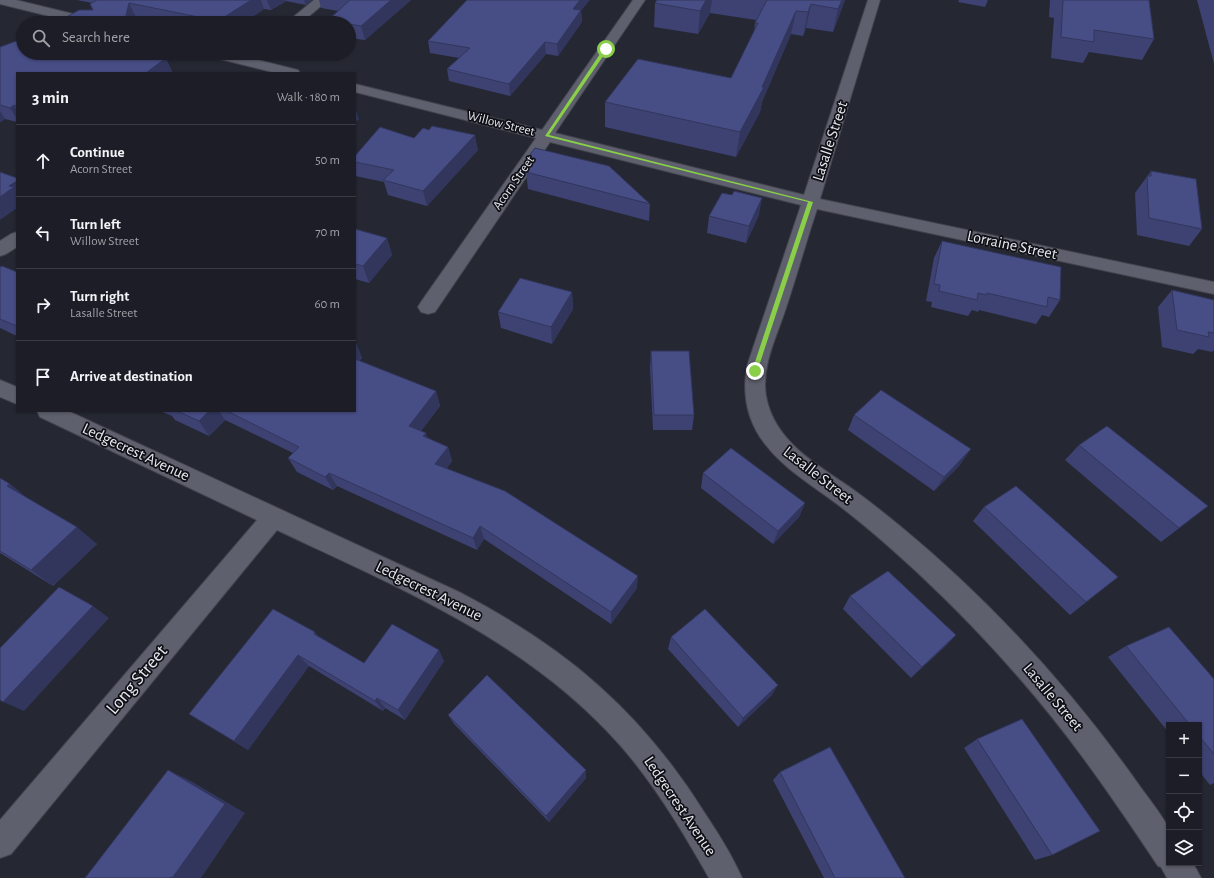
<!DOCTYPE html>
<meta charset="utf-8">
<style>
body{margin:0;font-family:"Alegreya Sans",sans-serif;background:#25262e;color:#f1f3f6}
.controls{position:absolute;right:12px;bottom:12px;display:grid;overflow:hidden;border-radius:0px;box-shadow:0 1px 3px #0004}
.controls button{width:36px;height:36px;display:grid;place-items:center;padding:0;border:0;border-bottom:1px solid #3a3b43;background:#1c1d26;color:#f1f3f6;font:20px sans-serif}
.stop{position:absolute;width:12px;height:12px;margin:-9px;border:3px solid #89cf48;border-radius:50%;background:#fff}
.stop.end{background:#89cf48;border-color:#fff;box-shadow:0 1px 4px #0008}
.list{margin:0;padding:0;list-style:none}
h2{display:flex;justify-content:space-between;align-items:center;height:52px;margin:0;padding:0 16px;font-size:17px}
h2 small{font-size:13px;font-weight:400;color:#a0a2a7}
.list li{display:grid;grid-template-columns:26px 1fr auto;gap:12px;align-items:center;box-sizing:border-box;height:72px;padding:0 16px;border-top:1px solid #3a3b43}
.list b{display:block;font-size:15px;white-space:nowrap}
.list p{margin:0;font-size:13px;white-space:nowrap;color:#a0a2a7}
.list em{font-size:13px;font-style:normal;color:#a0a2a7}
.icon{flex:none;width:22px;height:22px;fill:none;stroke:currentColor;stroke-width:2;stroke-linecap:round;stroke-linejoin:round}
.map{position:relative;flex:none;width:1214px;height:878px;overflow:hidden}
.search{position:absolute;background:#1c1d26;box-shadow:0 1px 3px #0004;left:16px;top:16px;width:340px;height:44px;display:flex;align-items:center;gap:10px;box-sizing:border-box;padding:0 14px;border-radius:22px;color:#a0a2a7;font-size:15px}
.panel{position:absolute;background:#1c1d26;box-shadow:0 1px 3px #0004;left:16px;top:72px;width:340px;height:340px;border-radius:0px}
.map>svg:first-child{display:block}
</style>
<div class="map">
<svg width="1214" height="878" viewBox="0 0 1214 878">
<rect width="100%" height="100%" fill="#252732"/>
<g fill="none" stroke-linecap="round" stroke-linejoin="round">
<defs>
<g id="minor">
<polygon points="0,0 16,0 98,20 100,23 77,23 0,4"/>
<polygon points="314,0 328,0 301,23 286,23"/>
<path d="M633,0H645L555,133L804,195L868,0H880L820,199L1214,282V294L817,209C806,242 797,275 786,308C777,336 761,366 766,396C774,441 816,464 851,488C868,500 884,513 900,526C991,601 1071,689 1139,785C1145,794 1167,821 1169,830C1171,840 1169,853 1169,863H1193L1201,878H1167L1161,867L1158,866C1134,830 1110,794 1084,759C1035,692 979,630 918,573C892,549 865,525 837,504C812,485 784,469 765,444C747,421 742,394 747,366L801,205L550,142L435,312L428,314L421,312L418,307L421,302L536,138L355,92V84L542,130Z"/>
<polygon points="206,53 230,53 298,70 300,73 276,73 208,56"/>
<polygon points="17,232 17,247 6,254 0,256 0,241 11,234"/>
<polygon points="0,380 17,387 17,404 0,397"/>
<path d="M37,411H68L459,592C565,647 640,710 704,812C718,833 732,855 742,878H709C683,832 655,785 620,745C527,640 401,589 277,530L11,854L0,858V820L257,520L40,417Z"/>
</g>
</defs>
<use href="#minor" stroke="#42434d" stroke-width="2"/>
<use href="#minor" fill="#5e606d" fill-rule="evenodd"/>
</g>
<g fill="#3d4272">
<polygon points="77,0 312,0 306,5 286,1 271,10 264,9 243,23 163,23 136,17 93,10 90,4 92,3"/>
<polygon points="319,0 411,0 365,40 349,38 349,23 338,11 321,8"/>
<polygon points="657,0 845,0 833,32 806,28 803,36 791,34 762,102 760,112 736,157 605,127 605,102 731,78 754,33 755,23 756,20 710,13 698,34 654,27 655,3"/>
<polygon points="959,0 988,0 985,7 958,2"/>
<polygon points="1050,0 1149,0 1154,39 1142,60 1089,52 1083,63 1051,58 1054,18 1049,17"/>
<polygon points="1197,0 1214,0 1214,64"/>
<polygon points="581,11 582,22 558,56 546,54 510,96 449,81 447,69 459,58 430,53 428,41"/>
<polygon points="327,21 342,23 328,23"/>
<polygon points="0,47 17,73 17,122 5,119 0,122"/>
<polygon points="414,138 478,150 427,206 388,195 384,182 355,176 355,156"/>
<polygon points="1151,171 1202,229 1189,246 1137,235 1135,193"/>
<polygon points="526,172 650,204 649,221 528,189"/>
<polygon points="759,215 746,243 707,233 709,216"/>
<polygon points="355,229 387,238 392,255 369,283 355,279"/>
<polygon points="942,241 1060,300 1049,317 1042,315 1036,324 979,310 978,312 972,310 968,316 931,307 932,302 926,301 934,258"/>
<polygon points="0,267 17,272 17,336 0,328"/>
<polygon points="1172,290 1214,300 1214,350 1212,352 1198,349 1193,354 1162,347 1158,307"/>
<polygon points="572,292 573,309 552,344 501,328 498,312"/>
<polygon points="356,343 362,358 359,361 436,391 440,406 421,431 428,438 448,447 452,461 447,468 637,588 611,624 484,539 477,550 337,486 333,490 297,472 288,458 293,453 225,420 209,436 175,420 172,416 160,411 355,411"/>
<polygon points="651,351 694,415 692,430 653,430 650,368"/>
<polygon points="854,415 960,465 934,491 848,430"/>
<polygon points="1079,445 1190,520 1161,542 1065,460"/>
<polygon points="703,473 805,503 799,517 773,544 701,488"/>
<polygon points="0,478 10,484 27,498 97,544 53,586 0,553"/>
<polygon points="984,507 1118,577 1070,615 973,521"/>
<polygon points="850,596 956,635 911,678 843,609"/>
<polygon points="320,637 364,663 444,661 405,720 385,708 383,711 309,666 248,750 189,714"/>
<polygon points="671,637 772,695 738,727 668,649"/>
<polygon points="1126,646 1214,679 1214,783 1210,785 1199,771 1199,725 1169,725 1169,733 1108,657"/>
<polygon points="448,715 586,778 549,822 454,724"/>
<polygon points="977,739 1052,855 1035,860 964,748"/>
<polygon points="780,772 905,878 824,878 773,780"/>
</g>
<g fill="#32365d">
<polygon points="251,0 261,0 264,9 243,23 218,23 218,21"/>
<polygon points="267,0 285,0 286,1 271,10"/>
<polygon points="304,0 312,0 306,5"/>
<polygon points="391,0 411,0 365,40 361,26"/>
<polygon points="580,0 590,0 581,11 582,22 558,56 557,44 573,9"/>
<polygon points="706,0 712,0 710,13 698,34 700,11"/>
<polygon points="842,0 845,0 833,32 838,9"/>
<polygon points="129,3 136,17 134,23 124,23"/>
<polygon points="811,4 806,28 803,36 808,12"/>
<polygon points="796,11 791,34 762,102 760,112 736,157 740,132 762,87"/>
<polygon points="545,42 546,54 510,96 509,84"/>
<polygon points="166,58 173,73 146,73"/>
<polygon points="14,105 17,111 17,119 10,108"/>
<polygon points="355,107 359,119 355,122"/>
<polygon points="0,111 5,119 0,122"/>
<polygon points="475,135 478,150 427,206 423,191"/>
<polygon points="17,181 17,208 0,220 0,197 9,186"/>
<polygon points="762,198 759,215 746,243 749,226"/>
<polygon points="387,238 392,255 369,283 363,266"/>
<polygon points="572,292 573,309 552,344 551,327"/>
<polygon points="356,343 362,358 355,366 355,344"/>
<polygon points="436,391 440,406 414,440 409,426"/>
<polygon points="209,411 219,411 225,420 209,436 199,421"/>
<polygon points="426,433 430,447 423,436"/>
<polygon points="448,447 452,461 440,477 435,464"/>
<polygon points="971,449 960,465 934,491 944,477"/>
<polygon points="329,473 337,486 333,490 325,477"/>
<polygon points="10,484 31,501 7,486"/>
<polygon points="805,503 799,517 773,544 778,531"/>
<polygon points="1208,506 1190,520 1161,542 1179,528"/>
<polygon points="480,526 484,539 477,550 473,538"/>
<polygon points="77,527 97,544 53,586 31,570"/>
<polygon points="638,576 637,588 611,624 611,612"/>
<polygon points="93,606 109,618 24,711 3,702"/>
<polygon points="315,632 325,644 314,634"/>
<polygon points="956,635 945,647 911,678 922,667"/>
<polygon points="439,650 444,661 405,720 398,710"/>
<polygon points="298,655 309,666 248,750 234,741"/>
<polygon points="778,685 772,695 738,727 743,718"/>
<polygon points="377,698 385,708 383,711 375,701"/>
<polygon points="168,770 191,781 245,813 201,878 169,878"/>
<polygon points="586,770 586,778 549,822 546,816"/>
</g>
<g fill="#474d85" stroke="#32365d">
<polygon points="97,0 251,0 218,21 129,3 124,23 56,23 79,10 93,10 90,4"/>
<polygon points="350,0 391,0 361,26 349,24 349,23 342,23 327,21"/>
<polygon points="467,0 580,0 573,9 581,10 557,44 545,42 509,84 447,69 470,48 428,41"/>
<polygon points="657,0 706,0 700,11 655,3"/>
<polygon points="767,0 842,0 838,9 811,4 808,12 796,11 762,87 764,87 740,132 605,102 638,59 731,78 758,23 755,23"/>
<polygon points="1063,0 1149,0 1154,39 1094,30 1094,42 1061,37"/>
<polygon points="19,40 23,41 23,53 144,53 166,58 146,73 17,73 17,106 14,105 10,108 0,105 0,47"/>
<polygon points="432,126 475,135 423,191 383,180 394,170 355,162 355,156 380,127 414,138 423,128 429,130"/>
<polygon points="535,148 609,166 650,204 526,172 531,153"/>
<polygon points="1151,171 1196,179 1202,229 1149,218 1147,176 1151,176"/>
<polygon points="0,172 17,178 17,181 9,186 14,187 0,197"/>
<polygon points="734,191 762,198 749,226 709,216 722,193 732,195"/>
<polygon points="355,229 387,238 363,266 355,264"/>
<polygon points="942,241 1061,267 1060,300 1048,297 1047,307 987,293 987,295 978,293 977,300 939,291 940,285 934,284"/>
<polygon points="2,266 17,272 17,326 0,319 0,267"/>
<polygon points="520,278 572,292 551,327 498,312"/>
<polygon points="1172,290 1214,300 1214,333 1208,332 1209,337 1177,330"/>
<polygon points="651,351 689,351 694,415 654,415"/>
<polygon points="355,359 436,391 409,426 426,433 423,436 448,447 435,464 505,491 638,576 611,612 480,526 473,538 329,473 325,477 288,458 299,447 227,411 355,411"/>
<polygon points="881,390 971,449 944,477 854,415"/>
<polygon points="177,411 209,411 199,421"/>
<polygon points="1107,426 1208,506 1179,528 1079,445"/>
<polygon points="731,448 805,503 778,531 703,473"/>
<polygon points="0,478 10,484 7,486 77,527 31,570 0,551"/>
<polygon points="1016,486 1118,577 1086,602 984,507"/>
<polygon points="888,571 956,635 922,667 850,596"/>
<polygon points="59,587 93,606 3,702 0,700 0,648"/>
<polygon points="273,609 315,632 314,634 364,663 392,624 439,650 398,710 377,698 375,701 298,655 234,741 189,714"/>
<polygon points="705,609 778,685 743,718 671,637"/>
<polygon points="1169,627 1214,679 1214,754 1199,736 1199,725 1190,725 1126,646"/>
<polygon points="487,675 586,770 546,816 448,715"/>
<polygon points="1022,719 1100,831 1052,855 977,739"/>
<polygon points="830,747 905,878 835,878 780,772"/>
<polygon points="168,770 225,804 173,877 169,878 85,878"/>
</g>
<polygon fill="#89cf48" points="604,48 608,49 549,135 813,202 757,372 752,371 808,202 545,136"/>
<g text-anchor="middle" dominant-baseline="central" stroke-width="3.5" stroke-linejoin="round" paint-order="stroke">
<g font-size="13" fill="#e7e8f0" stroke="#0f1015">
<text transform="translate(501 124) rotate(14)">Willow Street</text>
<text transform="translate(514 183) rotate(-55)">Acorn Street</text>
</g>
<g font-size="16" fill="#e7e8f0" stroke="#0f1015">
<text transform="translate(830 141) rotate(-72)">Lasalle Street</text>
<text transform="translate(1012 245) rotate(12)">Lorraine Street</text>
<text transform="translate(136 452) rotate(25)">Ledgecrest Avenue</text>
<text transform="translate(818 475) rotate(38)">Lasalle Street</text>
<text transform="translate(429 591) rotate(26)">Ledgecrest Avenue</text>
<text transform="translate(1053 697) rotate(50)">Lasalle Street</text>
<text transform="translate(680 806) rotate(56)">Ledgecrest Avenue</text>
</g>
<g font-size="19" fill="#e7e8f0" stroke="#0f1015">
<text transform="translate(137 680) rotate(-50)">Long Street</text>
</g>
</g>
</svg>
<div class="controls">
<button>+</button>
<button>−</button>
<button><svg class="icon" aria-label="locate" viewBox="0 0 24 24"><circle cx="12" cy="12" r="6"/><path d="M12 2v4M12 18v4M2 12h4M18 12h4"/></svg></button>
<button><svg class="icon" aria-label="layers" viewBox="0 0 24 24"><path d="M12 4l9 5-9 5-9-5zM3 14l9 5 9-5"/></svg></button>
</div>
<div class="stop" style="left:606px;top:49px"></div>
<div class="stop end" style="left:755px;top:371px"></div>
<div class="search"><svg class="icon" aria-label="search" viewBox="0 0 24 24"><circle cx="10" cy="10" r="6"/><path d="M15 15l6 6"/></svg>Search here</div>
<section class="panel">
<h2>3 min<small>Walk · 180 m</small></h2>
<ul class="list">
<li><svg class="icon" aria-label="ahead" viewBox="0 0 24 24"><path d="M12 20V5M6 11l6-6 6 6"/></svg><div><b>Continue</b><p>Acorn Street</p></div><em>50 m</em></li>
<li><svg class="icon" aria-label="left" viewBox="0 0 24 24"><path d="M17 20v-9H6M10 6l-5 5 5 5"/></svg><div><b>Turn left</b><p>Willow Street</p></div><em>70 m</em></li>
<li><svg class="icon" aria-label="right" viewBox="0 0 24 24"><path d="M7 20v-9h11M14 6l5 5-5 5"/></svg><div><b>Turn right</b><p>Lasalle Street</p></div><em>60 m</em></li>
<li><svg class="icon" aria-label="arrive" viewBox="0 0 24 24"><path d="M6 21V4h12l-3 4 3 4H6"/></svg><div><b>Arrive at destination</b></div></li>
</ul>
</section>
</div>
